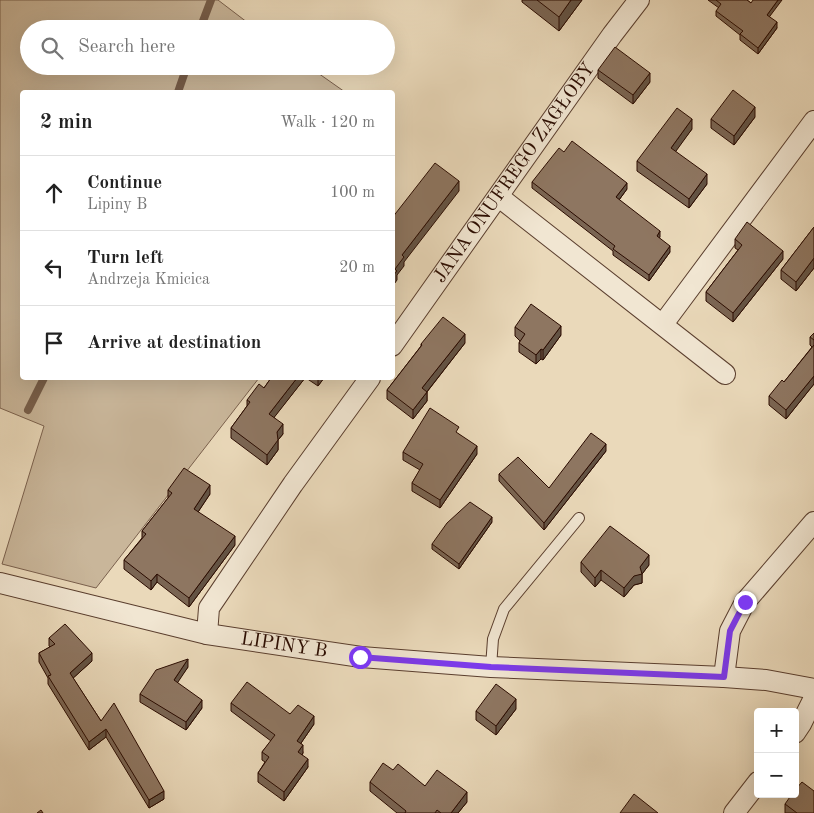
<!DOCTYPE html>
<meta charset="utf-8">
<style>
body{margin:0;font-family:"Old Standard TT",serif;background:#f2f2f2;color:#222}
.controls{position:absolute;right:15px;bottom:15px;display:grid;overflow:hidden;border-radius:5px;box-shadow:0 5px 20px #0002}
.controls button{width:45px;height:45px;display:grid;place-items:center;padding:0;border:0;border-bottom:1px solid #e0e0e0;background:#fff;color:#222;font:25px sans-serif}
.stop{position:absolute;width:15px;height:15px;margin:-11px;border:4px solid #7c3aed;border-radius:50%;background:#fff}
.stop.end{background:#7c3aed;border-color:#fff;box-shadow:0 1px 5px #0008}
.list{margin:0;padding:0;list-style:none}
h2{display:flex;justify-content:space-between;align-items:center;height:65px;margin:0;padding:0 20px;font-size:21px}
h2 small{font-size:16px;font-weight:400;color:#767676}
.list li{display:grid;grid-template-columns:32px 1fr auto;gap:15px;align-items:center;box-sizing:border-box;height:75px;padding:0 20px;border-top:1px solid #e0e0e0}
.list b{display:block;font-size:19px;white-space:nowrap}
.list p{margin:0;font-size:16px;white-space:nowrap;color:#767676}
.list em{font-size:16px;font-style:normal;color:#767676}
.icon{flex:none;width:28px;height:28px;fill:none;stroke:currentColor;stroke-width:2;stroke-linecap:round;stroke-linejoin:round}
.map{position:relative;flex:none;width:814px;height:813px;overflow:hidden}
.search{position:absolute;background:#fff;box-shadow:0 5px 20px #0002;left:20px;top:20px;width:375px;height:55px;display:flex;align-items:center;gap:12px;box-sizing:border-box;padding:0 18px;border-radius:28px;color:#767676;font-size:19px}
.panel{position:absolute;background:#fff;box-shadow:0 5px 20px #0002;left:20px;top:90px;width:375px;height:290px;border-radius:5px}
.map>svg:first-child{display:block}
</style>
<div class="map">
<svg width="814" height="813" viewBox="0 0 814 813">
<rect width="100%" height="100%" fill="#ead9ba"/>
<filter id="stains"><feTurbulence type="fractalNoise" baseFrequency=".004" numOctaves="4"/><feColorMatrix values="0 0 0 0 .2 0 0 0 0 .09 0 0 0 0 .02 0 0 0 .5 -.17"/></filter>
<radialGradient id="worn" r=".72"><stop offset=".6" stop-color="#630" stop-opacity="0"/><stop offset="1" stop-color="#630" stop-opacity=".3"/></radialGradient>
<polygon fill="#c9b69a" stroke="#7a604d" points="0,0 218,0 256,29 29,29 29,66 308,66 345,92 22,92 22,378 259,378 96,588 2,564 44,426 0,408"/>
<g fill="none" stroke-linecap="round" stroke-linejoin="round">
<g stroke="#765d4a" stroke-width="8">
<polyline points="200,29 211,0"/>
<polyline points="178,92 187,66"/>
<polyline points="28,410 44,378"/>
</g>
<defs>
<polyline id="service" points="491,667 493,639 504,609 579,518"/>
<g id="minor">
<polyline points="499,197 725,374"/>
<polyline points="663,324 814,121"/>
<path id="s1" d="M392,346L612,35L639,0"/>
<path id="s2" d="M0,583L207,634L361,657L491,667L724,677L766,680L814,689"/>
<polyline points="207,634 209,608 293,484 370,378"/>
<polyline points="724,677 730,631 745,602 814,522"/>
<polyline points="795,733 801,724 814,698"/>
<polyline points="734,813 758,782"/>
</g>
</defs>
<use href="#service" stroke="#5a3e2e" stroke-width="12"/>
<use href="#minor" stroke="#5a3e2e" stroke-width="22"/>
<use href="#service" stroke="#f1e6d2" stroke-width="10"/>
<use href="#minor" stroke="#f1e6d2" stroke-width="20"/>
</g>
<g fill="#7a6553" stroke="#2a0b00">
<polygon points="522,0 582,0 559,31 522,2"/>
<polygon points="708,0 747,0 770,17 777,28 758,54 740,40 740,35 716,16 716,11 719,8"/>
<polygon points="598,70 650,82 633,104 598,78"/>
<polygon points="755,117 734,145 711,128 711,119"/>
<polygon points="692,129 675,151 707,184 689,208 637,171 637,161"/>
<polygon points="564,152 627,189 619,200 660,237 659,238 670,252 649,281 613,255 613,251 532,188 532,182"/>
<polygon points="814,227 814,268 796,291 781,279 781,270"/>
<polygon points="735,239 783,259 733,322 706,301 706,292 738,250 735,248"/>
<polygon points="515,327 561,335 543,360 541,359 536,364 519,352 519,343 520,341 515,336"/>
<polygon points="814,333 814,384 786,419 769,405 769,396 784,382 812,347 810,345 810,337"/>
<polygon points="465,343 427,392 427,401 413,419 387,399 387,390 421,346 421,344"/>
<polygon points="271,378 305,378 274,417 283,434 278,440 278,450 267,465 231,438 231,428 247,406 247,400 264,388"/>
<polygon points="306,378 324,378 318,386"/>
<polygon points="459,434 477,454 440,508 412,491 412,483 420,470 403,460 403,452"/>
<polygon points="606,451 544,530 499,481 499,474 549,488"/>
<polygon points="168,490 210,494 198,512 235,545 189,607 157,582 151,590 124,569 124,560 142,538 142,531 168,498"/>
<polygon points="492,522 459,569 432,549 432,544"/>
<polygon points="581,562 649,565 642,574 642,583 634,585 624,597 601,580 595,587 581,572"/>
<polygon points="49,638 92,661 73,678 101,721 164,799 149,808 106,737 89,750 48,684 48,678 39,662 39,653 50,647 49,646"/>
<polygon points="188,667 177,682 202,708 186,730 140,702 140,694"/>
<polygon points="231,703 290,714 314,724 301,743 303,753 302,755 308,767 284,801 258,782 258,773 265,762 262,760 262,752 271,741 231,711"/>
<polygon points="516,709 496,735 476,720 476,711"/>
<polygon points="393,770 425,786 467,802 458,813 397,813 370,791 370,782"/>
<polygon points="785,804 814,813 785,813"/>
</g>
<g fill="#635344" stroke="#2a0b00">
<polygon points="571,0 582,0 559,31 559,17"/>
<polygon points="778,0 782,0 767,20 767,15"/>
<polygon points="777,22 777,28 758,54 758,48"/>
<polygon points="650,73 650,82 633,104 633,95"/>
<polygon points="755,107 755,117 734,145 734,136"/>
<polygon points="692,119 692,129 671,158 671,148"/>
<polygon points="707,174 707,184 689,208 689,199"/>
<polygon points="459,181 459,191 404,262 404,266 397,275 397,280 392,287 392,277 395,269 402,255"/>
<polygon points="627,183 627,189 616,204 616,197"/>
<polygon points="660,231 660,237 657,242 657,236"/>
<polygon points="670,246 670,252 649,281 649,275"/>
<polygon points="783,251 783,259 733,322 733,313"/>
<polygon points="814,258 814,268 796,291 796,282"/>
<polygon points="561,326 561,335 543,360 543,350"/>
<polygon points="465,334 465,343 422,398 422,388"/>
<polygon points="541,349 541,359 536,364 536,355"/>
<polygon points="814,376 814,384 786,419 786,410"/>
<polygon points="297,378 305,378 269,424 269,414"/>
<polygon points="318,378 324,378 318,386"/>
<polygon points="427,392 427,401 413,419 413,410"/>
<polygon points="283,424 283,434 278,440 278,450 267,465 267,455 277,432"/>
<polygon points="606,444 606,451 544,530 544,523"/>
<polygon points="477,446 477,454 440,508 440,500"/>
<polygon points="210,485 210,494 194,518 194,509"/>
<polygon points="492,517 492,522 459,569 459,564"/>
<polygon points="235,536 235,545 189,607 189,598"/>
<polygon points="649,555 649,565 642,574 642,583 634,585 624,597 624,588"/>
<polygon points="601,570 601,580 595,587 595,578"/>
<polygon points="157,574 157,582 151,590 151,581"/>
<polygon points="92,653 92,661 70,681 70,673"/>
<polygon points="188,659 188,667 174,688 174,680"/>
<polygon points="516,699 516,709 496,735 496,726"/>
<polygon points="202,700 202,708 186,730 186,722"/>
<polygon points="314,716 314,724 297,749 297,741"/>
<polygon points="106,729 106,737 89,750 89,742"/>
<polygon points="303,745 303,753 298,760 298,752"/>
<polygon points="308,759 308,767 284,801 284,792"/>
<polygon points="164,791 164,799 149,808 149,800"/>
<polygon points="467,792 467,802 458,813 451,813"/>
</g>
<g fill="#8e7661" stroke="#2a0b00">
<polygon points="537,0 571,0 559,17"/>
<polygon points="716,0 747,0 751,3 753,0 778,0 767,15 777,22 758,48 740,34 743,31 716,11 721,4"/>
<polygon points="615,47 650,73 633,95 598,70"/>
<polygon points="733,90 755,107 734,136 711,119"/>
<polygon points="677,108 692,119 671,148 707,174 689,199 637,161"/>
<polygon points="572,141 627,183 616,197 660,231 657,236 670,246 649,275 613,249 615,246 532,182 559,148 564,152"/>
<polygon points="435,163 459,181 402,255 404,257 395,269 397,271 392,277 392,218"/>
<polygon points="747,222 783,251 733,313 706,292 742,245 735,239"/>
<polygon points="814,227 814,258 796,282 781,270"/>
<polygon points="531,304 561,326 543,350 541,349 536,355 519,343 525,334 515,327"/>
<polygon points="443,317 465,334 422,388 427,392 413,410 387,390 422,345 421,344"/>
<polygon points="814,333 814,340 810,337"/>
<polygon points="814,345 814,376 786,410 769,396 782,380 784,382"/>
<polygon points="271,378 297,378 269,414 283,424 277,432 278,440 267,455 231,428 250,402 247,400 259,384 264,388"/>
<polygon points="430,408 459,427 456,432 477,446 440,500 412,483 423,464 403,452"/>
<polygon points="591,433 606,444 544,523 499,474 518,457 549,488"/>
<polygon points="184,468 210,485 194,509 235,536 189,598 157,574 151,581 124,560 146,534 142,531 172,493 168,490"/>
<polygon points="470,502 492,517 459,564 432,544 447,523"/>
<polygon points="610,526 649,555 640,567 642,574 634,576 624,588 601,570 595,578 581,562"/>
<polygon points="65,624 92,653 70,673 101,721 114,703 164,791 149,800 106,729 89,742 48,676 51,675 39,653 55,644 49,638"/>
<polygon points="188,659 174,680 202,700 186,722 140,694 156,670"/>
<polygon points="247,682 290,714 298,705 314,716 297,741 303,745 298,752 308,759 284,792 258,773 269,757 262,752 275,735 231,703"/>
<polygon points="496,684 516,699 496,726 476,711"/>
<polygon points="383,763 393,770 398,764 425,786 437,770 467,792 451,813 441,813 437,810 435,813 405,813 406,811 370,782"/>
<polygon points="802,782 814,791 814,813 797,813 785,804 792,794 795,794 795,790"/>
<polygon points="634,794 658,813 620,813"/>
<polygon points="41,810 43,813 37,813"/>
</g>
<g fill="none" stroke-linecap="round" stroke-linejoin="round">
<polyline stroke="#7c3aed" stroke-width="6" points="360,657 491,667 724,677 730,631 745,602"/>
</g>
<g text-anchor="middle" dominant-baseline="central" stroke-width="5" stroke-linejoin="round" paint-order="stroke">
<g font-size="19" fill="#2a0b00" stroke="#f1e6d2">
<text stroke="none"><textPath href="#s1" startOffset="212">JANA ONUFREGO ZAGŁOBY</textPath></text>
<text stroke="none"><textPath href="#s2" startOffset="291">LIPINY B</textPath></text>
</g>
</g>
<rect width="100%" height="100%" filter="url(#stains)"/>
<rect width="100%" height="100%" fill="url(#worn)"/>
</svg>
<div class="controls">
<button>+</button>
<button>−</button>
</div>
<div class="stop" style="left:360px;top:657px"></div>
<div class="stop end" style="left:745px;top:602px"></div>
<div class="search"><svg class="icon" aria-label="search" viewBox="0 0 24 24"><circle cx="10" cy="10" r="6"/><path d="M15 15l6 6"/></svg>Search here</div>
<section class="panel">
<h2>2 min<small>Walk · 120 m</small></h2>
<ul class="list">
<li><svg class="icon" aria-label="ahead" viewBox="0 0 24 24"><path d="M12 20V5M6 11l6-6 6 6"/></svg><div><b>Continue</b><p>Lipiny B</p></div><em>100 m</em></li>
<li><svg class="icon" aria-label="left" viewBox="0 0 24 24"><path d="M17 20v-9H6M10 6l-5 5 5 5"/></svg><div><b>Turn left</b><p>Andrzeja Kmicica</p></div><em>20 m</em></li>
<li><svg class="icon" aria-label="arrive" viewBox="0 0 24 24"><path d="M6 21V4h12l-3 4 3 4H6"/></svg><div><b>Arrive at destination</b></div></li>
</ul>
</section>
</div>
